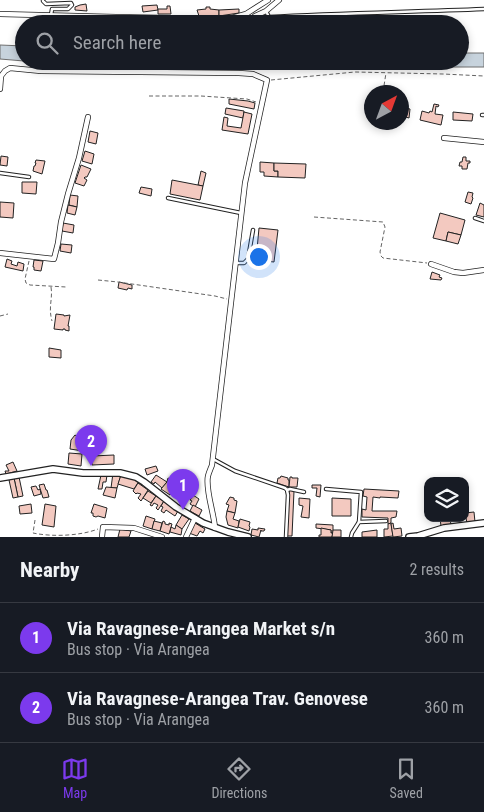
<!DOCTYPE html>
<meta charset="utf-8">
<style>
body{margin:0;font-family:"Roboto Condensed",sans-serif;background:#20242c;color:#f1f3f6}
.controls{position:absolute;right:15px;bottom:15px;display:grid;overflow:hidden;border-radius:10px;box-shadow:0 2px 8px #0003}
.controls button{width:45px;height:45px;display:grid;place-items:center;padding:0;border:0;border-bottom:1px solid #363941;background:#171b24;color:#f1f3f6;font:25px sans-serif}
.compass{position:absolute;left:364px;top:85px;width:45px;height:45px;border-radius:50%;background:#171b24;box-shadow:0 2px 8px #0003;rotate:41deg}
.you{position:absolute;left:258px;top:256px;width:18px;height:18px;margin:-12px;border:4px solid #fff;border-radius:50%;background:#1a73e8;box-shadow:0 0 0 8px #1a73e833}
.badge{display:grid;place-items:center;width:32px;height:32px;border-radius:50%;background:#7c3aed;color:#fff;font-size:16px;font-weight:700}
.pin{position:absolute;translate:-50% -41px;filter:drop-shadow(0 1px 2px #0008)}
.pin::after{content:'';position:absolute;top:26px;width:18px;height:15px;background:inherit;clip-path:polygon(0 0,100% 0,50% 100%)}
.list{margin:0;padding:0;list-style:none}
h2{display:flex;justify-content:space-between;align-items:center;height:65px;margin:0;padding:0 20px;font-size:21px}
h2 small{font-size:16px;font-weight:400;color:#9ea1a6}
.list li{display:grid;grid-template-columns:32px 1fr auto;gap:15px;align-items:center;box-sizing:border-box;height:70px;padding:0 20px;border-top:1px solid #363941}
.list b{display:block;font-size:19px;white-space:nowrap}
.list p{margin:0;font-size:16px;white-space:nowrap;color:#9ea1a6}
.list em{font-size:16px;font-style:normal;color:#9ea1a6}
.icon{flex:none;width:28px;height:28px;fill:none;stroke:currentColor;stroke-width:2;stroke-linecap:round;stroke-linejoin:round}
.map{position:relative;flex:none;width:484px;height:537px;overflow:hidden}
.search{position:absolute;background:#171b24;box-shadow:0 2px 8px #0003;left:15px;right:15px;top:15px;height:55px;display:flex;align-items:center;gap:12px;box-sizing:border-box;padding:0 18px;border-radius:28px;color:#9ea1a6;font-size:19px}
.sheet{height:205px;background:#171b24}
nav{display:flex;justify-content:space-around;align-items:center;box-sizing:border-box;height:70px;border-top:1px solid #363941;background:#171b24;font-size:14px;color:#9ea1a6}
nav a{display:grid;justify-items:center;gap:2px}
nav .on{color:#7c3aed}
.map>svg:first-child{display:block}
</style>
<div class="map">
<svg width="484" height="537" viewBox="0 0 484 537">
<rect width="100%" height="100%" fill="#fff"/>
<g fill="#c7d3dd" stroke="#6f6f6f">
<polygon points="0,45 24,46 24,61 0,59"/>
<polygon points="460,53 484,53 484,67 191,67 101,63 61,63 30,61 460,61"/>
</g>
<g fill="#f3c9c0" stroke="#222">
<polygon points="86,4 87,11 75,10 75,7 80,5"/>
<polygon points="157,5 158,10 143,12 142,6"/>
<polygon points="167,6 170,6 171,14 158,14 158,9 167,9"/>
<polygon points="206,7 210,7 210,9 219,10 219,16 199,16 197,10 206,9"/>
<polygon points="239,9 239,13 219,16 219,10"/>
<polygon points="229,99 248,101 255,103 254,109 229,104"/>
<polygon points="434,104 439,105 438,107 436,106 435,114 443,115 441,125 420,120 422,111 429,113 430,111 432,112"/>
<polygon points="402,107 410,109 409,118 402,116"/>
<polygon points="226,108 244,111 243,118 225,114"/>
<polygon points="244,112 252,114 248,134 222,130 224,117 228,118 227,126 241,128"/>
<polygon points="453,112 473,114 472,121 453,120"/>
<polygon points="90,131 98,133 96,144 88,142"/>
<polygon points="85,151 94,154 92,164 82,161"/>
<polygon points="1,156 8,157 7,166 0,165"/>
<polygon points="463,157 466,157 466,161 470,161 470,163 468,163 467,169 462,169 462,166 459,166 460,162 462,162"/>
<polygon points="36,160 45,161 42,174 33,171 34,166 35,166 36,163 35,163"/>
<polygon points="260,162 274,163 274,171 278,171 278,177 264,176 264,172 260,172"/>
<polygon points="274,163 306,164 305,178 278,177 278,171 274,171"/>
<polygon points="81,165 91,169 87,177 85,177 84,178 87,180 84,186 75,183"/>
<polygon points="201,171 206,173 203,186 198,185"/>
<polygon points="172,180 203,186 200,200 170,194"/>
<polygon points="22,182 37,182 36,194 22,193"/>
<polygon points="141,187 152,189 151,196 139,193"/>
<polygon points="468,192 473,193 472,197 473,198 471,204 465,202"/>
<polygon points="70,195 78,196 77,207 69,205"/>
<polygon points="0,202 14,203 13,218 0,217"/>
<polygon points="480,203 484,205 484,217 476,215"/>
<polygon points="68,205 77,207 75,215 67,213"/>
<polygon points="440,213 465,220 461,235 448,232 446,241 433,238"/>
<polygon points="63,223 74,225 73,233 62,231"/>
<polygon points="259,228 278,230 274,262 256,260"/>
<polygon points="448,232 461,235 458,244 446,241"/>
<polygon points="61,244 72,245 71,253 60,251"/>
<polygon points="7,259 12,261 11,264 17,266 18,262 24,264 23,271 5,267"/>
<polygon points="34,260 43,261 41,271 34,270 34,267 33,267"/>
<polygon points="432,272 440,275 439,277 442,278 441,280 430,279"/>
<polygon points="119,282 132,285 132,289 128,288 127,290 118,288"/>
<polygon points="56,314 64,315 64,316 70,315 68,326 69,326 69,331 65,330 65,329 63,329 63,330 54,329"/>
<polygon points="49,348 61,350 61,358 49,357"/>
<polygon points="75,435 81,439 79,443 83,443 83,451 70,449 71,440"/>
<polygon points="69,453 82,454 81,466 68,464"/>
<polygon points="114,455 114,464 92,465 92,456"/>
<polygon points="13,462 17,471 6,474 5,471 9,471 6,465"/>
<polygon points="156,466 158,471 147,475 145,469"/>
<polygon points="113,473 121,475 117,488 111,488"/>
<polygon points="101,475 107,475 106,482 103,482 102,489 98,489"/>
<polygon points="121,475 139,481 134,489 118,484"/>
<polygon points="156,475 167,482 162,488 155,482 154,484 151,482"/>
<polygon points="281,476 288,478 288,480 289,480 289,487 277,483 278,478 280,478"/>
<polygon points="19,477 23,496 18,497 14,478"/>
<polygon points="290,477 292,477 292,478 298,478 297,487 289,487"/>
<polygon points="14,478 18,497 13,498 9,480"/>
<polygon points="168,478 173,480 171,484 174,485 173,487 175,488 170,495 161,489 167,482"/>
<polygon points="138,483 148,490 141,501 138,498 141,494 137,493 136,494 133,491"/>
<polygon points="44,484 46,490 47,490 49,497 43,498 39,485"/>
<polygon points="312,485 321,485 320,497 316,496 317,488 312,488"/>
<polygon points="36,486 38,490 40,489 41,494 34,496 31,487"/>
<polygon points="106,487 117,488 115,498 103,495"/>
<polygon points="364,489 399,491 398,498 380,497 380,498 373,497 372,511 397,511 396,517 391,518 391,523 388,524 388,518 362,517 362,509 366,510 367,497 363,496"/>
<polygon points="289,490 294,491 292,536 287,536"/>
<polygon points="148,491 156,496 151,503 143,498"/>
<polygon points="190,493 199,499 195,507 190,504 192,501 190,500 192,497 188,495"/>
<polygon points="156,496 164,501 158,510 156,508 158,505 154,503 152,506 150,505"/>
<polygon points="230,497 234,498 234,500 237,501 235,513 227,511 229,505 226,504"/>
<polygon points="299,498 310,499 309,518 301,517 303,506 299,505"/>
<polygon points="332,498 351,499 351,516 332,516"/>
<polygon points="164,501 178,511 175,516 166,510 164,513 161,511 163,507 161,506"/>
<polygon points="31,504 32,513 20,514 19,506"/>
<polygon points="45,504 56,506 54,527 42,525"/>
<polygon points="94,504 107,508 105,518 98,516 96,517 93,516 93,513 91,513"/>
<polygon points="193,505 202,510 199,516 190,511"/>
<polygon points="227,511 235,513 233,519 239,521 238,528 228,525 226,517"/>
<polygon points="474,512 475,522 467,523 465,513"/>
<polygon points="182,515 189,519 182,529 176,525"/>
<polygon points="146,516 155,519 152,529 143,526"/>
<polygon points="440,518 450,518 451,525 441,526"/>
<polygon points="240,519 250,522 249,526 250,527 249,531 238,527"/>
<polygon points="154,521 162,523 160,531 152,529"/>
<polygon points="163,521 165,522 165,524 169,525 169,523 172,524 169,534 160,531"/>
<polygon points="195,523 205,529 203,533 200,531 197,536 189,533"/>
<polygon points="391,523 393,536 384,537 384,529 388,529 388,524"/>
<polygon points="393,523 394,529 401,528 402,536 393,537 391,524"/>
<polygon points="316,524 333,525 333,533 331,533 331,530 316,528"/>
<polygon points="176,525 182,529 181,535 170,532 171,527 175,529"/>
<polygon points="258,528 265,529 264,531 261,531 261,530 259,537 251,535 252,529 258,530"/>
<polygon points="321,528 331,530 331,533 333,533 332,537 319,537 319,535 321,535"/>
<polygon points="120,529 131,531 129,537 118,537"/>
<polygon points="333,530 341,530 341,537 332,537"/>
<polygon points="377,530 377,537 362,537 362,532"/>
</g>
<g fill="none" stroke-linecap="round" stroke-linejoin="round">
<defs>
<g id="service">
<polyline points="43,0 43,1 46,4 71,3 72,5 68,9 52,9 51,15"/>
<path d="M266,11L269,17C341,13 412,12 484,9"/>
<polyline points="482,115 484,115"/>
<polyline points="0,173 29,177"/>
<polyline points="168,198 241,213"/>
<polyline points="475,218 484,221"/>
<polyline points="236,263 244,263 248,259 253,230"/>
<polyline points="213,459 235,471 285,488 287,490 288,495 286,537"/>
<polyline points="326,489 361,492 359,522"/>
<polyline points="287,490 290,489 304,492"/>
<polyline points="351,537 352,533 359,522 386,521"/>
</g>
<g id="minor">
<polyline points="0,14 116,17 228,19 246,14 268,0"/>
<polyline points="255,16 266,11 279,0"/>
<path d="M0,89L1,76L5,71L10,68L41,71L239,73L253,74L267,80L245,183L212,465C211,468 209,472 208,476C205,489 214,513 215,528"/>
<polyline points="444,138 484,142"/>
<polyline points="0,253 54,259 58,243 61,222 68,194 79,158 88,117"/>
<polyline points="431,264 454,272 463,273 484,270"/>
<polyline points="102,537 103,527 134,528 162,537"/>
<polyline points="186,537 195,518"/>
</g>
<g id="tertiary">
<polyline points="0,478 53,469 83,473 120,473 136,477 144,482 176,507 203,523 228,532 248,537"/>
<polyline points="409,537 418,536 444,528 484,523"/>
</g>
</defs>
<use href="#service" stroke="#222" stroke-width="4.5"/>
<use href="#minor" stroke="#222" stroke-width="6"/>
<use href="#tertiary" stroke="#222" stroke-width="8"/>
<g stroke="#646464" stroke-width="1" stroke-dasharray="4 2.5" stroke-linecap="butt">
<polyline points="271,80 355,72 443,74 484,76"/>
<polyline points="383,92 386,73"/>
<polyline points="149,96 201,96 247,99 256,102"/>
<polyline points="314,217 383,222 385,227 380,252 381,256 383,258 427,263"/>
<polyline points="29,261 25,279 26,283 30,285 66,287"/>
<polyline points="98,280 118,282 215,296 227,299"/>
<path d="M51,287C53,299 48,307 52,321"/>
<polyline points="0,316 8,314"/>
<path d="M35,520L33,533C52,537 80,536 98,529"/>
</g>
<use href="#service" stroke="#fff" stroke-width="2.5"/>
<use href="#minor" stroke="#fff" stroke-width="4.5"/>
<use href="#tertiary" stroke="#fff" stroke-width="5.5"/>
</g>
</svg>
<div class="controls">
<button><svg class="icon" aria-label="layers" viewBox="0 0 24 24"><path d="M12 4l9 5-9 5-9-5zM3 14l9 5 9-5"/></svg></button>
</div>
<svg class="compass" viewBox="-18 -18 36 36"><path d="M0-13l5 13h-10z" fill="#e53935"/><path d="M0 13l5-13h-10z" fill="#9ea1a6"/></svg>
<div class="you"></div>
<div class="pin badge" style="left:183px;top:510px">1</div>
<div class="pin badge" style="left:91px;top:466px">2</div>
<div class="search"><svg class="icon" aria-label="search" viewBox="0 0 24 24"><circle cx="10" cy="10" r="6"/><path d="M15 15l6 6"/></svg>Search here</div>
</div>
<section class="sheet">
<h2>Nearby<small>2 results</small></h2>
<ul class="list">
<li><span class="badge">1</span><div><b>Via Ravagnese-Arangea Market s/n</b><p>Bus stop · Via Arangea</p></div><em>360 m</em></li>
<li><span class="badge">2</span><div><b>Via Ravagnese-Arangea Trav. Genovese</b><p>Bus stop · Via Arangea</p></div><em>360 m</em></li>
</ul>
</section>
<nav>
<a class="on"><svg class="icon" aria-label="map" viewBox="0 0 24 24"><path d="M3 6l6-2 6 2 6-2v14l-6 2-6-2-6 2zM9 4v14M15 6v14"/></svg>Map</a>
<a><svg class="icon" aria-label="directions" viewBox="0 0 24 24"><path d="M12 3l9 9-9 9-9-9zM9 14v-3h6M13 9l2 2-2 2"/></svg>Directions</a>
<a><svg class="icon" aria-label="saved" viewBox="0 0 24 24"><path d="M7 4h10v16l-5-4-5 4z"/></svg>Saved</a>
</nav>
